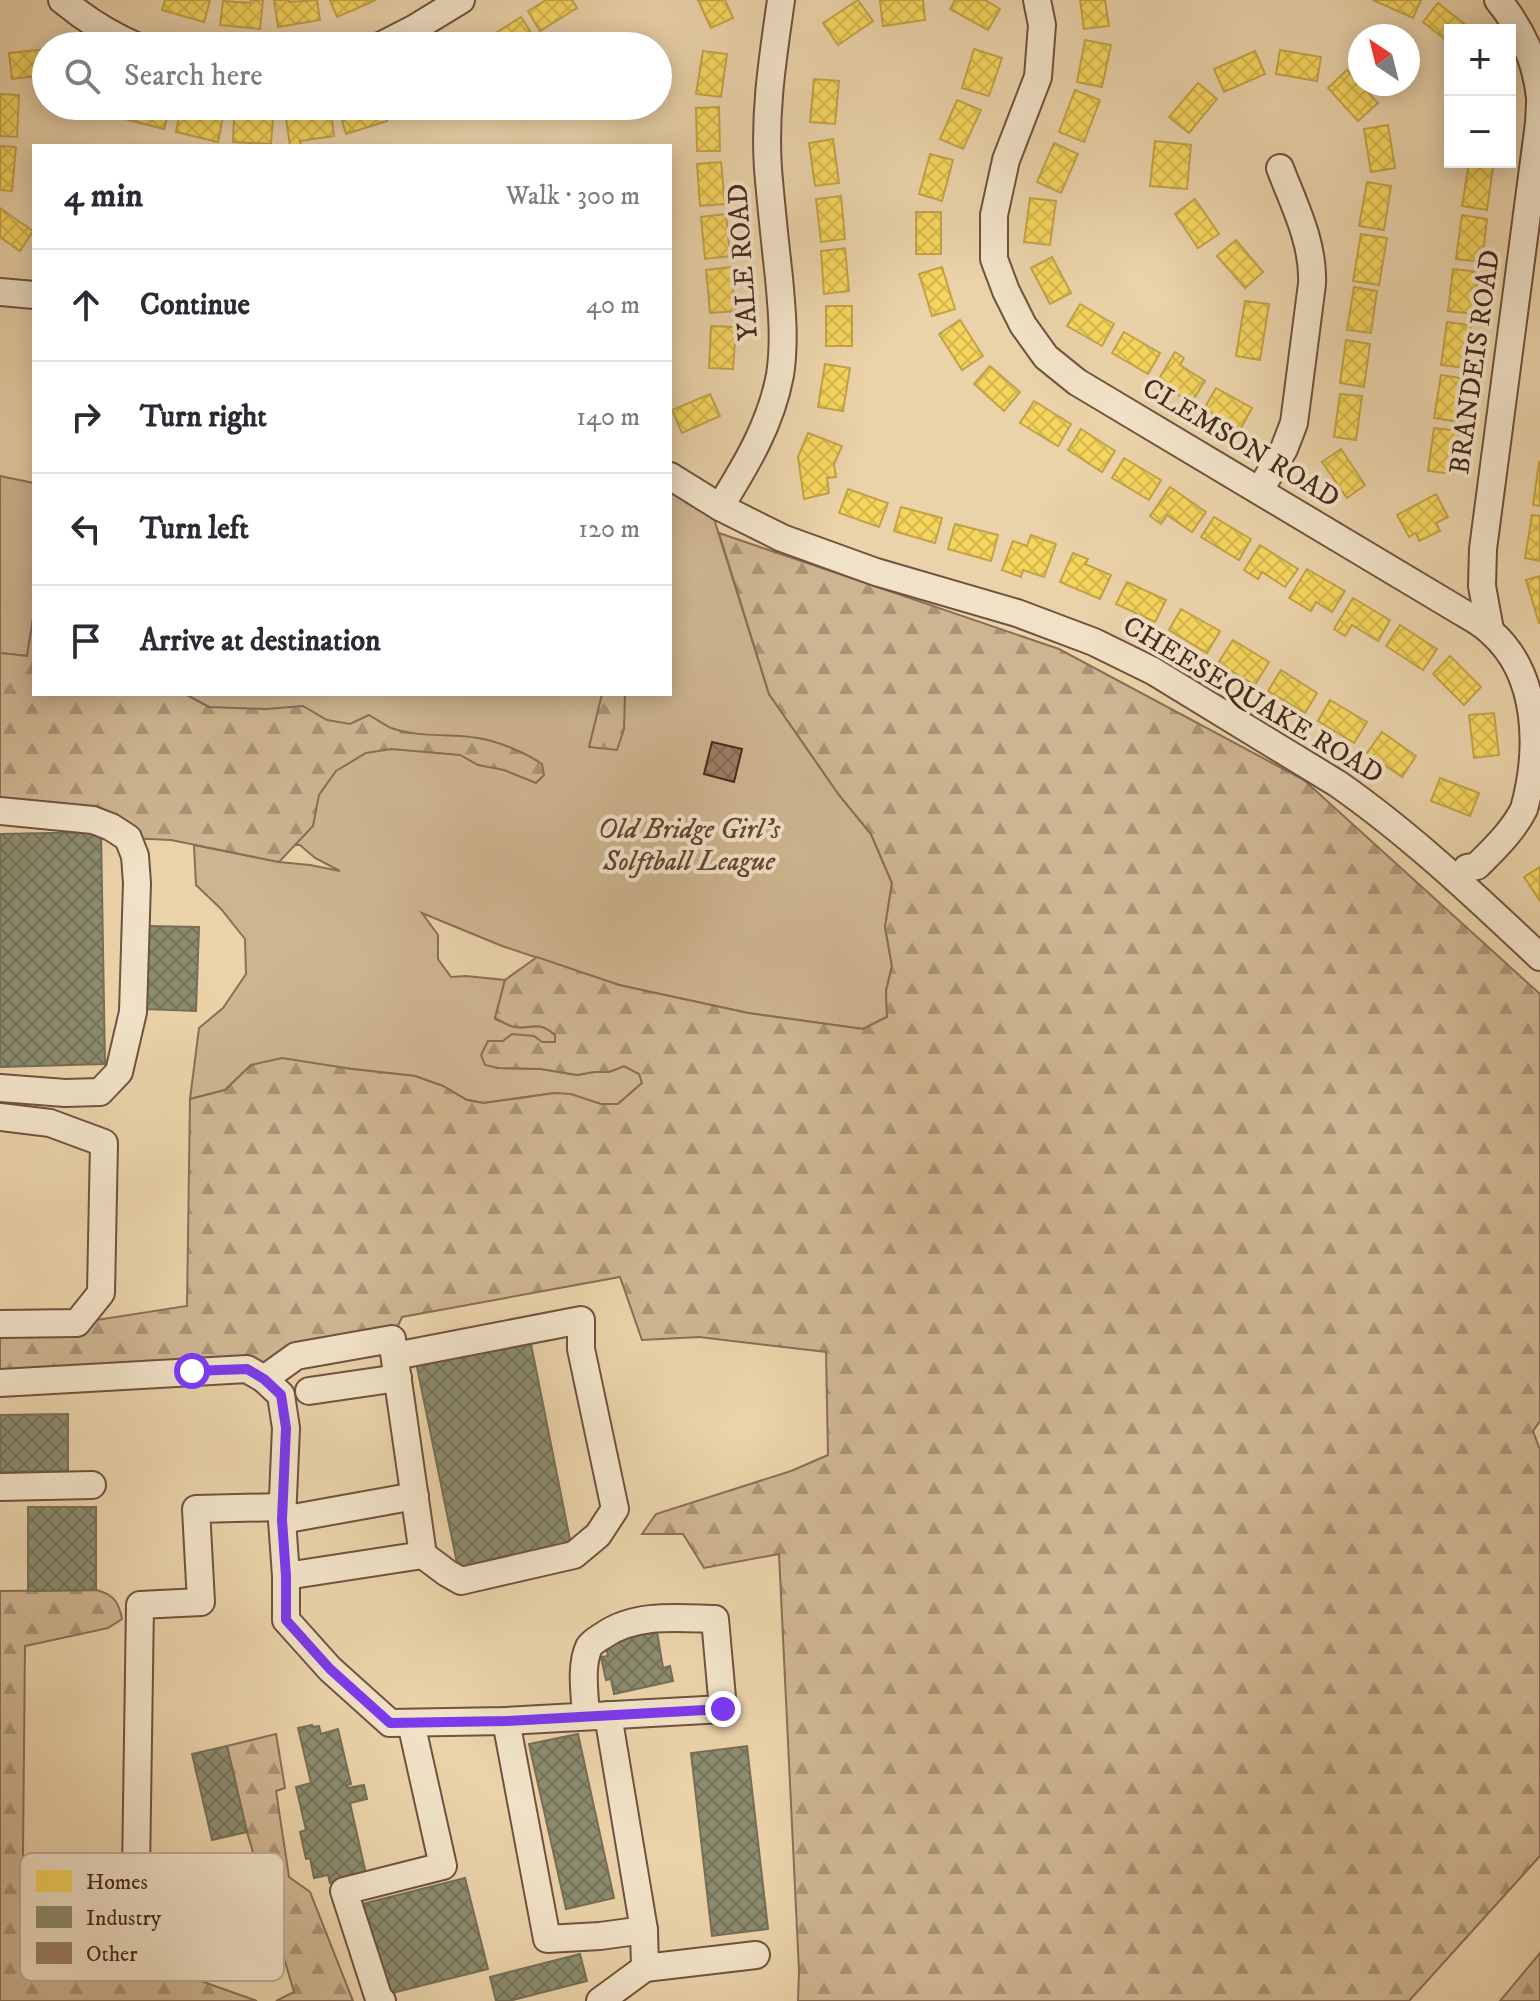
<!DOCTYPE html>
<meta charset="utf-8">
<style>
body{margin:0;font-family:"IM FELL DW Pica",serif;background:#f2f2f3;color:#2b2b33}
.controls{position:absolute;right:24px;top:24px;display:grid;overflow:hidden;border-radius:0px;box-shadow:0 4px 20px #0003}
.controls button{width:72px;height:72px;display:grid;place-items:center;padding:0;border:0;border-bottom:2px solid #e1e1e2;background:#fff;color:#2b2b33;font:40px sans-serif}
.compass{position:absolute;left:1348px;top:24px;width:72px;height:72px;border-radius:50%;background:#fff;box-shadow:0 4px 20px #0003;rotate:325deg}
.stop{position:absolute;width:24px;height:24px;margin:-18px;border:6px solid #7c3aed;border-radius:50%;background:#fff}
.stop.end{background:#7c3aed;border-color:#fff;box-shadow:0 2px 8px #0008}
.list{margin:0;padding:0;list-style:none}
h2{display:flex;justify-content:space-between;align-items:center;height:104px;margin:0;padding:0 32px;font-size:34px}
h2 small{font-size:26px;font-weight:400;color:#7c7c81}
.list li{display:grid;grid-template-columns:52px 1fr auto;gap:24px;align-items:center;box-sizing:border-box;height:112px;padding:0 32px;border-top:2px solid #e1e1e2}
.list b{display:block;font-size:30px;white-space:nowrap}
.list em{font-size:26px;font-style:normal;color:#7c7c81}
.icon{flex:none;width:44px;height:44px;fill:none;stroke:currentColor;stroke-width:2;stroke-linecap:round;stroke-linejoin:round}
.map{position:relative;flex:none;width:1540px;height:2001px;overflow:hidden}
.search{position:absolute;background:#fff;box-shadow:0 4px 20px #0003;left:32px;top:32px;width:640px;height:88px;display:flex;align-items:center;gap:20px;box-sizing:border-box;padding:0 28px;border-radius:44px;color:#7c7c81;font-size:30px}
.panel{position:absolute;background:#fff;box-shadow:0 4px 20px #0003;left:32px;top:144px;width:640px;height:552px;border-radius:0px}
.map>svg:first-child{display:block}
</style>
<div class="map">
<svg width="1540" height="2001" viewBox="0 0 1540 2001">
<defs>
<pattern id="forest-firs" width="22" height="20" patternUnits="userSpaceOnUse" patternTransform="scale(2)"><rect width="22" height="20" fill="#ceb591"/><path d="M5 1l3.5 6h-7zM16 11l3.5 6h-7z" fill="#a99376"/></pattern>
<pattern id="homes-cross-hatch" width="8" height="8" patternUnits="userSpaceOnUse" patternTransform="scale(2)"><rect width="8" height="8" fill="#f6d55c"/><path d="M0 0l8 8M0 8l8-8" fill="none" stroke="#d4b74f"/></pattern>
<pattern id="industry-cross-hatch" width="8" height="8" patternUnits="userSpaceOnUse" patternTransform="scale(2)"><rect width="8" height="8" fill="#8c8c6e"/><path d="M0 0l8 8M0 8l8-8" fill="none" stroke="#74725a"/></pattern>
<pattern id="building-cross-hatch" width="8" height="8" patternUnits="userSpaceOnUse" patternTransform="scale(2)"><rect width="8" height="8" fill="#9c8065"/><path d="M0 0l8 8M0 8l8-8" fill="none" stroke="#816952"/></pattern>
</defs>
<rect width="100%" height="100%" fill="#ead2a9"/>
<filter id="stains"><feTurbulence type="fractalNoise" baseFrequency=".0025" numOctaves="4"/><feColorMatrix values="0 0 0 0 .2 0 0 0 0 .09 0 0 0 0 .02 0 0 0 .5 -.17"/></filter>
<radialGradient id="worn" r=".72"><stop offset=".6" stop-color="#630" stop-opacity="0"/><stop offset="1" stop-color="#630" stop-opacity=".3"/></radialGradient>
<g fill="#ceb591" stroke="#8a6e56" stroke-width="2">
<polygon points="0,476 34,483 34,613 27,656 0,653"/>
<path d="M670,476L720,507L715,522L769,694L839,795L871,834L892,883L885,927L892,966L886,991L887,1017L863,1029L748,1013L619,985L502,946L422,913L438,935V959L451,977L466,976L505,980L495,1019C501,1021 509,1026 515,1027C532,1030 537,1019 555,1035L556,1043L542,1042L498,1068L541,1069L577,1075L594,1072H609L624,1066L640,1074L642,1083L618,1104H601L555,1093L484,1103L467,1100L443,1086L415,1076L352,1069L251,1065L225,1090L190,1099L199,1028L223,1008L246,974L245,939L221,909L196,885L194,845L279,862L310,865L340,871L315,858L300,845H287L209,707L185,694H670Z"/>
</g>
<g fill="url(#forest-firs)" stroke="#8a6e56" stroke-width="2">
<path d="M719,533L1059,649L1304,780L1540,994V1421L1533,1431L1540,1450V1856L1409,2001H798L799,1971L779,1554L704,1568L683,1534H642L656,1514L791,1471L828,1455L826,1352L699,1337L642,1340L620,1277L402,1317L392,1339L264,1379L0,1383V1324L77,1323L187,1306L190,1099L225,1090L251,1065L282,1058L352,1069L415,1076L443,1086L467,1100L484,1103L555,1093L571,1094L601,1104H618L642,1083L639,1074L624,1066L609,1072H594L577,1075L541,1069L498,1068L485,1065L481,1055L488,1041H503L512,1034L534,1036L542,1042H555V1035C537,1019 531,1030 515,1027C508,1026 501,1021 495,1018L505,980L537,957L619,985L748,1013L863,1029L887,1017L886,991L892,966L885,927L892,883L871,834L839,795L769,694Z"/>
<path d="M34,613V694H185L209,707L266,709L303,706L327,720L350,724L369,715C376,719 383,724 391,728C418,738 450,733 478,738C498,741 526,753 542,764L544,775L536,783L504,770L478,765L460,755L391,749L366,753L336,771L319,795L313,826L279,862L171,840L128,838L0,811V653L27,656Z"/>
<polygon points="602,694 625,694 624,729 617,750 589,747"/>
<path d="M96,1590C113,1594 119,1602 122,1619L108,1628L25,1646L22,1954H125L257,2001H0V1591Z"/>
<polygon points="276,1734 285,1788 276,1791 289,1877 310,1892 353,2001 276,2001 294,1992 247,1832 227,1746"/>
<polygon points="1540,1953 1540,2001 1500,2001"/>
</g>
<g fill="url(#homes-cross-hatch)" stroke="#c2a148" stroke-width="2">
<polygon points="165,0 210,0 204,22 162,10"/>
<polygon points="251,0 263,0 260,29 220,25 223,1 250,3"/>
<polygon points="274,0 289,0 289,2 317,0 320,20 278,27"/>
<polygon points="330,0 376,0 337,17"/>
<polygon points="546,0 572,0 577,8 540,31 528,11"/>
<polygon points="698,0 725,0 733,18 711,28"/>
<polygon points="858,0 873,21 838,45 823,23"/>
<polygon points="888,0 923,0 925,20 883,26 880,1"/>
<polygon points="955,0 985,0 1000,9 988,30 950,9"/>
<polygon points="1080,0 1105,0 1109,26 1084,29"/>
<polygon points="1373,0 1421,0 1413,18"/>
<polygon points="1438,3 1472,30 1450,30 1450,43 1423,22"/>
<polygon points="521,17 537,42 531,46 486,46 483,41"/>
<polygon points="1085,40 1111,45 1102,87 1077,82"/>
<polygon points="46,49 46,75 12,79 9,53"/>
<polygon points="974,49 1002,58 989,96 962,88"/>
<polygon points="1280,50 1321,57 1317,81 1276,74"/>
<polygon points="703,51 727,54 721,97 696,94"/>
<polygon points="1255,51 1265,74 1224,92 1214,69"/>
<polygon points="1347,70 1378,103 1358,121 1328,88"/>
<polygon points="814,79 839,81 835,124 810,122"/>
<polygon points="1198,83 1217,99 1189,133 1169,117"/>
<polygon points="1075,90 1100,100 1084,142 1059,132"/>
<polygon points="0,94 19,95 17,137 0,136"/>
<polygon points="957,100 981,110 963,149 940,139"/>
<polygon points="124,106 170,107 164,129 121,118"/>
<polygon points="351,106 383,106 387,121 346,134 339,110"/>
<polygon points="719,107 720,151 697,151 696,108"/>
<polygon points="181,108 223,117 218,142 176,132"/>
<polygon points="331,111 334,136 300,141 301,146 290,146 286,118"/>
<polygon points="234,116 273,118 271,144 233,142"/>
<polygon points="1388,125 1395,168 1371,172 1364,129"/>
<polygon points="833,139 839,183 815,186 809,143"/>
<polygon points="1155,141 1191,145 1187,189 1150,186"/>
<polygon points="1054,143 1078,154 1061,193 1037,182"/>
<polygon points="0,146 16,147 12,191 0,190"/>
<polygon points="930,154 953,160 942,201 919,194"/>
<polygon points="721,162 725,204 700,206 697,164"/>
<polygon points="1469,163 1493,167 1487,210 1462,206"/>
<polygon points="1367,182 1391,186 1384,230 1359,226"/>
<polygon points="841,196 845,239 821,242 816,199"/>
<polygon points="1030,198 1056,201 1050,245 1024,242"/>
<polygon points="1195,199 1219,234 1198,248 1175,214"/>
<polygon points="0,208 33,231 20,251 0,237"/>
<rect x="916" y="212" width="25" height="42"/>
<polygon points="726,214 730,256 705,259 701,217"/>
<polygon points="1462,215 1487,219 1482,262 1456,259"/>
<polygon points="1361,234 1387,238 1379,285 1353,281"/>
<polygon points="1236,240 1263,272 1245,288 1217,256"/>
<polygon points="845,248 849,291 824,294 821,251"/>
<polygon points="1052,257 1071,293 1050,304 1031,268"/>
<polygon points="731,267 735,311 710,313 706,270"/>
<polygon points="942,267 955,309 932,316 919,274"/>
<polygon points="1453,269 1478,272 1474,314 1448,311"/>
<polygon points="1354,287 1377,291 1371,333 1347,330"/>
<polygon points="1245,301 1269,304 1260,360 1236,356"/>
<polygon points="1080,304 1114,324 1102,346 1067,326"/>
<rect x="826" y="306" width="26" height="40"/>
<polygon points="960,320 983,356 962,370 939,334"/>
<polygon points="1447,322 1471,325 1465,368 1441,365"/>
<polygon points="711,326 736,327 733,369 709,368"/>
<polygon points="1124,332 1160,353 1148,374 1112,353"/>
<polygon points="1346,340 1370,344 1364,387 1340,383"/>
<polygon points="1175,352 1184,358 1180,365 1205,381 1191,403 1157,382"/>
<polygon points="825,364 850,368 843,411 818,407"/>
<polygon points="990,366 1020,392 1004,411 974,384"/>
<polygon points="1441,375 1467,379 1460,422 1434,418"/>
<polygon points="1216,388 1252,408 1240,430 1204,409"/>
<polygon points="710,394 720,416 682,433 672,410"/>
<polygon points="1340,394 1362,396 1356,440 1334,437"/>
<polygon points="1034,401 1071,424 1058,446 1020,423"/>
<polygon points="1434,428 1459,431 1453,474 1428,471"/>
<polygon points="1081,429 1115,451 1102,472 1068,450"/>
<polygon points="808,433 842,446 834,464 836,477 827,478 829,493 804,499 798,457"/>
<polygon points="1341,449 1365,485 1347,498 1322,462"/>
<polygon points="1124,458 1161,480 1149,500 1112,478"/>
<polygon points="1539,462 1540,462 1540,506 1533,505"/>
<polygon points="1170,487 1206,512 1192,532 1167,515 1161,524 1150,516"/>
<polygon points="848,489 888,503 879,527 839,513"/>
<polygon points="1436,494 1448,517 1436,523 1440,531 1419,541 1416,533 1409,537 1397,515"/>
<polygon points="901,507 942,518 935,543 894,531"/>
<polygon points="1532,515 1540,516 1540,561 1525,558"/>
<polygon points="1214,517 1251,539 1239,560 1201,537"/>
<polygon points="955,524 998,535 991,561 948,549"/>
<polygon points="1031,535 1056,544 1044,577 1023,570 1021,577 1002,570 1013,541 1027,546"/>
<polygon points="1260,545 1298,569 1285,587 1262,572 1258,579 1244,570"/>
<polygon points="1073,553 1088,559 1085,564 1111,575 1100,599 1060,582"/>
<polygon points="1307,569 1345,591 1332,612 1316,602 1311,611 1289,598"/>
<polygon points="1540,576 1540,623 1539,623 1526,580"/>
<polygon points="1127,582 1166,600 1155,622 1116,604"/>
<polygon points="1353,598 1390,620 1378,641 1352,625 1345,636 1334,629"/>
<polygon points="1181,609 1220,631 1207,653 1169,630"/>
<polygon points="1400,625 1437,649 1423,670 1386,646"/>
<polygon points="1233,640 1269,662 1255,685 1218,663"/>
<polygon points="1450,656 1481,687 1464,705 1433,674"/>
<polygon points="1281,670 1317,693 1305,713 1268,691"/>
<polygon points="1330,700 1367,722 1354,743 1318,721"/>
<polygon points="1494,713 1499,755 1474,758 1469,715"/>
<polygon points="1382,732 1416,756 1402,777 1367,753"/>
<polygon points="1440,778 1479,793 1470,816 1431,801"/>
<polygon points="1540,867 1540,901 1524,877"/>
</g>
<g fill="url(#industry-cross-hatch)" stroke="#776e55" stroke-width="2">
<polygon points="101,832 105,1064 0,1067 0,834"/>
<polygon points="148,926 199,927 196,1011 145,1009"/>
<polygon points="530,1339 572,1550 459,1573 416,1362"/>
<polygon points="68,1414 68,1471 0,1472 0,1415"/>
<polygon points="28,1507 96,1507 96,1590 28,1591"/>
<polygon points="657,1632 663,1668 670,1666 673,1681 614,1694 611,1679 606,1680 601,1657 608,1656 605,1642"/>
<polygon points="312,1725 312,1727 319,1726 321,1734 338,1729 351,1784 347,1785 348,1788 364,1785 367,1799 350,1803 366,1874 330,1883 328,1875 314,1878 310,1858 306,1859 300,1832 306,1830 296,1787 311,1783 298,1728"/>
<polygon points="578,1734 614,1898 566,1909 529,1744"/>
<polygon points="227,1746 247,1832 212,1840 192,1754"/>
<polygon points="747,1746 768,1929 712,1936 691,1753"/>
<polygon points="465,1878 488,1969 384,1995 362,1904"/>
<polygon points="580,1954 587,1981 509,2001 496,2001 490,1977"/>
</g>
<polygon fill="url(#building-cross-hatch)" stroke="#47281b" stroke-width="2" points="712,742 742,749 734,782 704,774"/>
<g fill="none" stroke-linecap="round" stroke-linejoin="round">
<defs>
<g id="minor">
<path d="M62,0C85,19 108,34 136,46"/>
<path d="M1037,0L1042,25L1038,77L1006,160L994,215V259L1006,291L1023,325L1046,357L1077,382L1460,611C1470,617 1482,623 1491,632C1540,675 1540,751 1524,809C1513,831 1494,849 1477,866L1467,868"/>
<path d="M1498,0C1522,30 1536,60 1540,98"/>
<polyline points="380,46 415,28 461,0"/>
<polyline points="0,292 34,295"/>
<path d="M670,476L720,507L782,538L876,572L1017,613L1094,642L1153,671L1338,784C1411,835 1475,896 1540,957"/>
<path d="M1260,490L1284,449L1294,423L1312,284C1314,243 1294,205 1280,168"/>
<path d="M720,507C746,465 771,424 780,375C785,343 782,310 779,278C775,242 771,205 768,169C764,111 773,57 781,0"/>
<polyline points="1490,630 1482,586 1483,549 1539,123 1540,102"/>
<polyline points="0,811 93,820 111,827 128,838 135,856 137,883 133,1012 119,1072 100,1092 65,1093 0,1088"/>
<polyline points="0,1117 50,1123 104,1143 101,1293 77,1323 0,1324"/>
<polyline points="395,1356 581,1320 581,1349 615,1509 598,1535 574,1555 461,1581 447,1573 423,1555"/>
<polyline points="264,1379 296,1356 392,1339 423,1555 286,1576"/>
<path d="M0,1383L247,1369L264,1379L281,1395L286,1428L282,1520L286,1576V1620L330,1669L390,1723L506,1721L723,1709L715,1619C678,1618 636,1613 604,1635C598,1639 592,1642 589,1647C580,1666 585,1695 586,1716"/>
<polyline points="309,1391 398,1378"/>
<polyline points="0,1487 92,1485"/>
<polyline points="282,1520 415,1496"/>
<polyline points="608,1715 644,1930"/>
<polyline points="506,1721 547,1939 600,1936 644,1930 645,1968 600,2001"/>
<polyline points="254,1950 237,1870 136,1872 140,1605 201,1602 196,1509 282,1507"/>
<polyline points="645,1968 756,1955"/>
<polyline points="382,2001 379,1999 344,1891 443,1866 411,1723"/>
</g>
</defs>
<use href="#minor" stroke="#70523e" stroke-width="30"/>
<use href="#minor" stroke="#f1e2c7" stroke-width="26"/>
</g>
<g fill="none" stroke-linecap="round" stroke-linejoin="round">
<polyline stroke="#7c3aed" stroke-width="10" points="192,1371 247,1369 264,1379 281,1395 286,1428 282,1520 286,1576 286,1620 330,1669 390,1723 506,1721 723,1709"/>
</g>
<g text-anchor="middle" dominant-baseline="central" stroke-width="8" stroke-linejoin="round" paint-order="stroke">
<g font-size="28" fill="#47281b" stroke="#f1e2c7">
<text transform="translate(743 262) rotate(-94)">YALE ROAD</text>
<text transform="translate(1475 362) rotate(-82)">BRANDEIS ROAD</text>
<text transform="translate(1241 443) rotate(31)">CLEMSON ROAD</text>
<text transform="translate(1253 700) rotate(31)">CHEESEQUAKE ROAD</text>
</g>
<g font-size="28" font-style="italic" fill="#624433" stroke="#f1e2c7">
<text x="689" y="829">Old Bridge Girl's<tspan x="689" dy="32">Solftball League</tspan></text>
</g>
</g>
<rect x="20" y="1853" width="264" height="128" rx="12" fill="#f1e2c7" stroke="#beaa93" stroke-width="2"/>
<rect x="36" y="1870" width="36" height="22" fill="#f6d55c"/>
<rect x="36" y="1906" width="36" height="22" fill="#8c8c6e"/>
<rect x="36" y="1942" width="36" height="22" fill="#9c8065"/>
<g font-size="22" fill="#47281b">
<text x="86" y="1889">Homes</text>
<text x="86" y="1925">Industry</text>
<text x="86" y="1961">Other</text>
</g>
<rect width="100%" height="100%" filter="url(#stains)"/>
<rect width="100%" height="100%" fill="url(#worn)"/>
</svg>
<div class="controls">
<button>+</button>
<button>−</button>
</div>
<svg class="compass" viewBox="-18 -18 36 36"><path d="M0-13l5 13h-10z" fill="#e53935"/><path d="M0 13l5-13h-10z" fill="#7c7c81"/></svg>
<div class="stop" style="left:192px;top:1371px"></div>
<div class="stop end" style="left:723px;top:1709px"></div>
<div class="search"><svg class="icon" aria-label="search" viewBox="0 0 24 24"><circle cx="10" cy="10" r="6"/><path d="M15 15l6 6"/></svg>Search here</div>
<section class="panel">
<h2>4 min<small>Walk · 300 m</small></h2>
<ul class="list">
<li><svg class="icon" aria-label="ahead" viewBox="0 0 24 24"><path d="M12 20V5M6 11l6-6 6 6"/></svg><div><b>Continue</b></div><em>40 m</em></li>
<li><svg class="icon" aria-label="right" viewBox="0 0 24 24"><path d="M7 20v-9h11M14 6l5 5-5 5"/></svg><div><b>Turn right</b></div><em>140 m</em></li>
<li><svg class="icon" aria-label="left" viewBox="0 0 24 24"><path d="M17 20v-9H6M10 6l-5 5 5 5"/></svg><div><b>Turn left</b></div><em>120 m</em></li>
<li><svg class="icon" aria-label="arrive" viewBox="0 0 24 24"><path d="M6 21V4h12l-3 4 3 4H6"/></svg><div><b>Arrive at destination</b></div></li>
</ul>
</section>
</div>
